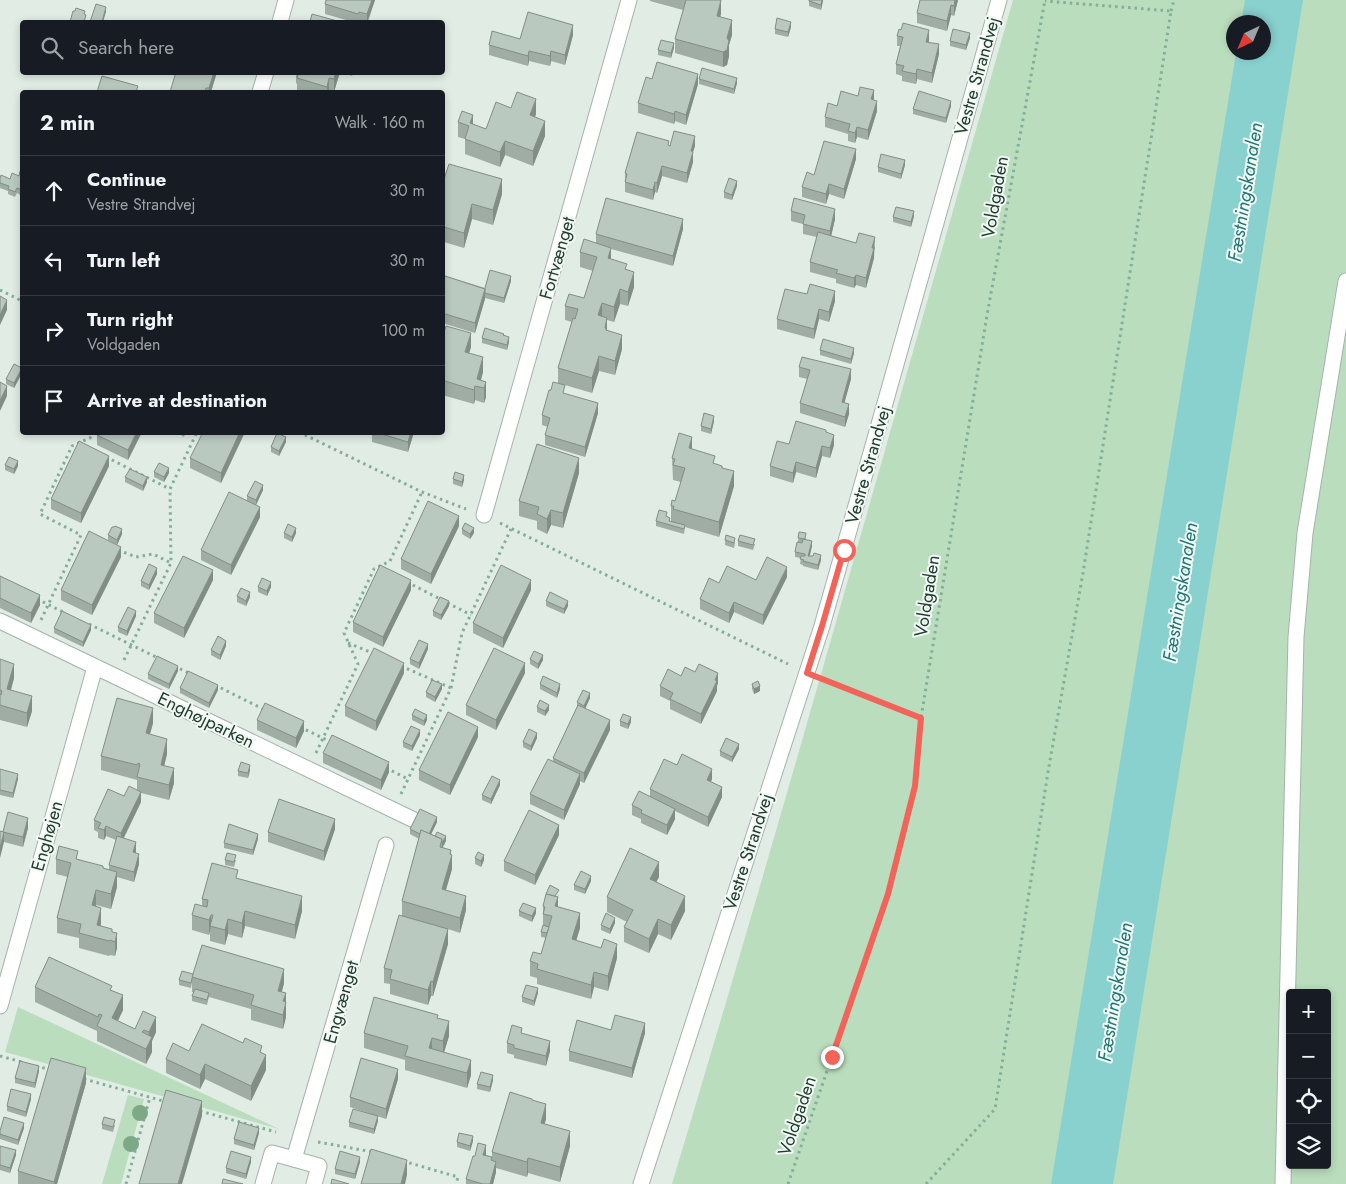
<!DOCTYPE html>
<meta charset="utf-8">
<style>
body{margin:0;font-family:Jost,sans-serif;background:#242831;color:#f1f3f6}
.controls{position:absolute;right:15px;bottom:15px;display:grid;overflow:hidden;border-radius:5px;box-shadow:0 2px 8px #0003}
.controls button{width:45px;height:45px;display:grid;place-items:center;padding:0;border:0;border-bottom:1px solid #363941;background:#171b24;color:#f1f3f6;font:25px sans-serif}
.compass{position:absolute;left:1226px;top:15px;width:45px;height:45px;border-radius:50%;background:#171b24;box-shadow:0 2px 8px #0003;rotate:224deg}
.stop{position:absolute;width:15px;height:15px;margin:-11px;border:4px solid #f26359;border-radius:50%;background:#fff}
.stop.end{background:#f26359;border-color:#fff;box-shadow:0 1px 5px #0008}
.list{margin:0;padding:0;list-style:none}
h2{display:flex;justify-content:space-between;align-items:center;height:65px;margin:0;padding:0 20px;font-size:21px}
h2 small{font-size:16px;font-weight:400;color:#9ea1a6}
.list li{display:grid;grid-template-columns:32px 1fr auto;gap:15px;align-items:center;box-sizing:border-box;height:70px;padding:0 20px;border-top:1px solid #363941}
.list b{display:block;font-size:19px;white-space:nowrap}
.list p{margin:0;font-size:16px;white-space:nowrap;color:#9ea1a6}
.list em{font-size:16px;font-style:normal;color:#9ea1a6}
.icon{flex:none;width:28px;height:28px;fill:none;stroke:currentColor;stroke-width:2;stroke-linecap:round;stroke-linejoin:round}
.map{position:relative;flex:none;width:1346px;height:1184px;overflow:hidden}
.search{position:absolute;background:#171b24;box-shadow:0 2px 8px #0003;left:20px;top:20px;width:425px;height:55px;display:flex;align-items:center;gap:12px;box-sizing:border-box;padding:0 18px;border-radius:5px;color:#9ea1a6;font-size:19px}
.panel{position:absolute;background:#171b24;box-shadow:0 2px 8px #0003;left:20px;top:90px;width:425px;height:345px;border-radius:5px}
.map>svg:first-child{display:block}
</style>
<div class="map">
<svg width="1346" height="1184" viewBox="0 0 1346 1184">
<rect width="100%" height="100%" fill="#e1ece5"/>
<g fill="#baddbd" fill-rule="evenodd">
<path d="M1013,0H1346V1184H672C790,791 900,395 1013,0ZM1234,22H1264V52H1234ZM1290,993H1327V1165H1290Z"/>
<polygon points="18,1007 279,1129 5,1052"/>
<polygon points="128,1095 144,1099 121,1184 102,1184"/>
</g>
<polygon fill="#89d1cf" points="1245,0 1303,0 1113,1184 1051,1184 1236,53 1264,52 1264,22 1241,22"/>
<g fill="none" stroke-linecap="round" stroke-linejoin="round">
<defs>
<g id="minor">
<polyline points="280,22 286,0"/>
<polyline points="260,92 266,72"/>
<polyline points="484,515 629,0"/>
<polyline points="0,621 412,819"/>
<polyline points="0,1006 95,667"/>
<polyline points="294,1159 386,845"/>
<polyline points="263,1184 272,1153 319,1166 314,1184"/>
<polyline points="641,1184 822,626 999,0"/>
<polyline points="1283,1184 1296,637 1305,533 1346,281"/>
</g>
</defs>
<use href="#minor" stroke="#a4b4ab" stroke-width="17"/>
<g stroke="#82af99" stroke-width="3" stroke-dasharray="2.5 4" stroke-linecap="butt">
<polyline points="1171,11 1174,0"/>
<polyline points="0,290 22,301"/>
<polyline points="299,432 422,492 466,509"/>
<polyline points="106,457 170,489"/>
<polyline points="500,523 788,664"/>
<polyline points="118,550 136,557 153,554 171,563"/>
<polyline points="407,582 471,615"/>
<polyline points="37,599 65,613"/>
<polyline points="41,620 81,535 40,514 72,446 90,438 93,432"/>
<polyline points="89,624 160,659"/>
<polyline points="348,643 375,654"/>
<polyline points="124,660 171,563 170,489 197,432"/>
<polyline points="174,666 191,674"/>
<polyline points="401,666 451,688"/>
<polyline points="824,680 921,718"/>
<polyline points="215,685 265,710"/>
<polyline points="300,727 331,742"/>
<polyline points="316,753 358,664 344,633 374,569 390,561 422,492"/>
<polyline points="386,768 408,779"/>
<polyline points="401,794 451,688 462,633 511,529"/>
<polyline points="0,1056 22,1062"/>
<polyline points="36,1066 51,1070"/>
<polyline points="84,1079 167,1102"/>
<polyline points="200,1111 276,1132"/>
<polyline points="318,1142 373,1152"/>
<polyline points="403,1161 458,1177 456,1184"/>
<polyline points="126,1184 150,1097"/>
<polyline points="788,1184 888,894 915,786 921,718 987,315 1045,0"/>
<polyline points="926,1184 995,1109 1048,772 1083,573 1171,11 1045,1"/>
</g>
<use href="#minor" stroke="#fff" stroke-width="15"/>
</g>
<g fill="#7da988">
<circle cx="140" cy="1113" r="8"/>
<circle cx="131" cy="1144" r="8"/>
</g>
<g fill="#9fada5">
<polygon points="326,0 375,0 368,22 353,22 325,14 325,4"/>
<polygon points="650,0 721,0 720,17 732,35 729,45 729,56 727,65 723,67 675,53 675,39 683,10 650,1"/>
<polygon points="809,0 823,0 821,10 809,6"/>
<polygon points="958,0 954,16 951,15 947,31 917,23 917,13"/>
<polygon points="791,27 788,37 775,34 775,29"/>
<polygon points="573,35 565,65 551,61 550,66 529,61 528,66 489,55 489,45 520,39"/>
<polygon points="897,36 929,40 929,42 939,54 932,83 917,79 916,84 902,81 902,76 896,74 896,64 900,46 897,46"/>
<polygon points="970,38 966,50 950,46 950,41"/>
<polygon points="674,48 671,58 658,55 658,50"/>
<polygon points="217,72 211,92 170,92"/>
<polygon points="296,72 340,72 334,92 297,92 297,84 296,83"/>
<polygon points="341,72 354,72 352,76"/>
<polygon points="652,79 698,84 686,125 675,121 674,124 638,113 638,103"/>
<polygon points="699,79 737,83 734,94 699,84"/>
<polygon points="874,100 877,111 868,140 857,137 855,143 848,141 848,134 825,127 825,117 837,106"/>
<polygon points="951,106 946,123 913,114 913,109"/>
<polygon points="511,108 536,114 535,117 545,136 533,166 505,155 500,167 465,154 465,139 458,137 458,122 473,124 486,129"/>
<polygon points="669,145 695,146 693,152 693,162 687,183 662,176 657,193 655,192 653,200 625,192 625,173"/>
<polygon points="856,159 844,199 829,194 826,204 802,197 802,187 814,175"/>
<polygon points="905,165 901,179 878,172 878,167"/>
<polygon points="22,172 22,196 17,193 15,197 8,194 8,191 0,188 0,178 10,179 19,176"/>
<polygon points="442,185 502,194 493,225 472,219 464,248 444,242"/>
<polygon points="737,186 732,200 724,198 724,192"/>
<polygon points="791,211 835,219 831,236 856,243 875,247 874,251 874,258 866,288 856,285 854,288 836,283 836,279 810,272 810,262 817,237 803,234 803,224 791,221"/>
<polygon points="914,216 911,227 893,222 893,217"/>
<polygon points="683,229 673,266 611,249 611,259 627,270 634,287 628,306 620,304 614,322 607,320 607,330 622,349 615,375 599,371 592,393 558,383 558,368 572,322 565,320 565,306 584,298 593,271 580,267 580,252 596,243 596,234"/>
<polygon points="442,275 485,288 511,281 504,303 485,298 475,333 442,323"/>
<polygon points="807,294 835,301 829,322 819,319 814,339 777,329 777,319"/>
<polygon points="504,335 509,342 507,350 482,343 482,338"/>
<polygon points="442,336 471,347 469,353 483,372 481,380 486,382 486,397 484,403 475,400 474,404 442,395"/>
<polygon points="820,350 854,353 851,364 820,355"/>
<polygon points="799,367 851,379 844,402 849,414 845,427 800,413 800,403 807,379 799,377"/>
<polygon points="22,373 14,388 6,384 6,379"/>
<polygon points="565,394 598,413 585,457 545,445 545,435 548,427 542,425 542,415"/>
<polygon points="714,421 711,434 701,431 701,426"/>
<polygon points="142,432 128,460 97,445 97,435"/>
<polygon points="176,432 186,432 184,437"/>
<polygon points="245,432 221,483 190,468 190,458"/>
<polygon points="372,432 414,432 408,452 372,442"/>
<polygon points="826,432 834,445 830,458 822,456 816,478 796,472 793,483 770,476 770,466 789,444"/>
<polygon points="286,442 279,456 271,452 271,447"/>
<polygon points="692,449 722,468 734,486 719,537 685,527 684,534 656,526 656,521 667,517 670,521 673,522 671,521 671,506 675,501 681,482 673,480 672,458"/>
<polygon points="5,465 18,466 14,474 5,470"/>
<polygon points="109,466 81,523 51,509 51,499"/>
<polygon points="154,472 169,473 164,482 154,477"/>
<polygon points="579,473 563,528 551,525 547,534 537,529 537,521 519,516 519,501"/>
<polygon points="125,477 147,482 143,491 125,482"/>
<polygon points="453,479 464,480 462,487 453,484"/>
<polygon points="263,490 256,505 260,517 231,575 201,560 201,550 247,501 247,496"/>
<polygon points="459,526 431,584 401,569 401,559"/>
<polygon points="462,529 474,533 470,539 462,534"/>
<polygon points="799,532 812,546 810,556 821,560 818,570 803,566 803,565 800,564 801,558 795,557 795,552 798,542"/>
<polygon points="284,533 296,533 292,542 284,538"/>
<polygon points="122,534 117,545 108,540 108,535"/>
<polygon points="725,540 735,543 734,548 725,545"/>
<polygon points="738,541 755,544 753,550 738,546"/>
<polygon points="121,557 92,615 61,600 61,590"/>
<polygon points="157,574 149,590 141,586 141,581"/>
<polygon points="0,576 40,605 31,623 0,608"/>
<polygon points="787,577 763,625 734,612 729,623 700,609 700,599 719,583"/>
<polygon points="213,580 184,638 154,623 154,613"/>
<polygon points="258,587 271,587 267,596 258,592"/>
<polygon points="411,590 383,647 353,632 353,622"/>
<polygon points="531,590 503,648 473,633 473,623"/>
<polygon points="237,596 250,597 246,606 237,602"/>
<polygon points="546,601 568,606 564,614 546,606"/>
<polygon points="449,606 441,620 433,616 433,611"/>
<polygon points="136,616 127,636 118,632 118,627"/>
<polygon points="54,628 91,630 83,647 54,633"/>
<polygon points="226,646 220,660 211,655 211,650"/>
<polygon points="428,649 419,669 410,664 410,659"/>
<polygon points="0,659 14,678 11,690 32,711 27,727 0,720"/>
<polygon points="530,659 543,660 538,669 530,664"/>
<polygon points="178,671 169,689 148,679 148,674"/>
<polygon points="404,673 376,731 345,716 345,706"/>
<polygon points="525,673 496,730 466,715 466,705"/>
<polygon points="681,676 718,683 717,686 717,691 701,724 670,709 670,701 660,696 660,686"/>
<polygon points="540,684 560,689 557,698 540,689"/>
<polygon points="752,684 760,691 754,694 752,689"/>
<polygon points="180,688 218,690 209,708 180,693"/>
<polygon points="442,689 435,702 426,697 426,692"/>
<polygon points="590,698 585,709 610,730 584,783 580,781 580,784 564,820 530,804 530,794 553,762 553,758 577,708 577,702"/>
<polygon points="537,707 549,710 545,716 537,712"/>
<polygon points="412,715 427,720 424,726 412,720"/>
<polygon points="257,720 304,731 296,748 257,730"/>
<polygon points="620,721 631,722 628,729 620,726"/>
<polygon points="153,723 150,734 167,754 164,766 174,783 169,800 141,793 141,802 124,838 136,852 135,853 139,864 134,882 117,877 117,887 111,909 96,905 101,923 101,926 112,932 117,948 115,956 110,955 109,956 79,948 79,938 57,933 57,918 68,877 56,874 56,859 78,859 109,870 109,865 116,840 106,836 104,840 98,838 98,832 94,830 94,820 124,796 137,790 137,780 101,770 101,756"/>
<polygon points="420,735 412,751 403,747 403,742"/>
<polygon points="478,737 450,795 419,780 419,770"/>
<polygon points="537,738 531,751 523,747 523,742"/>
<polygon points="739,749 732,762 720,756 720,751"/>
<polygon points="323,753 389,772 381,790 323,763"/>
<polygon points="677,765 712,779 711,782 722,797 708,827 675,811 675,819 667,835 641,823 641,819 632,815 632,805 650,797 650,789"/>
<polygon points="0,769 18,779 13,798 0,795"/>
<polygon points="250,770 248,778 238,776 238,771"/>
<polygon points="500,785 491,804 482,800 482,795"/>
<polygon points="437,822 431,834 446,841 443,847 451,854 452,869 446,890 466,910 460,933 448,929 448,944 433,996 431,996 428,1005 390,994 390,984 384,983 384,968 402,916 402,901 419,839 410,834 410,829"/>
<polygon points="28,828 23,847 4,842 3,832"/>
<polygon points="335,829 324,861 268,842 268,832"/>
<polygon points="559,835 535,885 504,871 504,861"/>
<polygon points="258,839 253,855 224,848 224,843"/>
<polygon points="475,858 484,860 481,867 475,864"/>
<polygon points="225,860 236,860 234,867 225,865"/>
<polygon points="659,877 656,882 685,911 671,940 658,934 649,953 624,942 624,927 627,922 607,912 607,897"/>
<polygon points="238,879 302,911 295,939 245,926 242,938 228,934 225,945 210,941 210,931 209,935 192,930 192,915 202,906 202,899"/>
<polygon points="591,881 585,894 574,890 574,885"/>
<polygon points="559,895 558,897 558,907 580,928 576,941 617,958 608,991 594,987 591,999 537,984 537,978 530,976 530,961 541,954 546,938 541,937 541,932 543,926 543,906"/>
<polygon points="519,911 536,913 532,922 519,916"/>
<polygon points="615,923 610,934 601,930 601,925"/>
<polygon points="193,974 284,983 282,992 286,1002 286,1017 283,1029 251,1020 251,1009 209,997 207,1005 192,1001 192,996 194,992 192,992 192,982 191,988 179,985 179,980"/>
<polygon points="35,987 112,990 123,1010 118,1021 135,1029 156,1032 152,1041 152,1052 146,1064 97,1041 97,1031 35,1002"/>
<polygon points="538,993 534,1006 522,1002 522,997"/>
<polygon points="438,1018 449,1036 444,1052 471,1075 467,1088 405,1070 405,1060 364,1048 364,1033"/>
<polygon points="611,1030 645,1033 632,1078 569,1061 569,1051"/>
<polygon points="522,1033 550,1051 546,1066 514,1058 514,1055 507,1053 507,1043"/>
<polygon points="189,1051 262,1053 266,1070 251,1101 205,1079 200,1089 166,1073 166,1059"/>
<polygon points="39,1071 35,1088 15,1083 15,1078"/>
<polygon points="398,1079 386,1119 350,1107 350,1097"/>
<polygon points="493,1080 490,1092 477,1089 477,1084"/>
<polygon points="86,1083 57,1184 18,1184 18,1171"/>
<polygon points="31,1099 26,1117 7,1111 7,1106"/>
<polygon points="532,1101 546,1119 544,1124 570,1146 560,1182 528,1173 527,1177 496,1168 496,1172 493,1184 466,1184 466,1179 486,1155 492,1157 492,1152"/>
<polygon points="378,1121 374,1134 349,1127 349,1122"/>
<polygon points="102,1124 115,1125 113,1132 102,1129"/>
<polygon points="24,1128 18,1145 0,1139 0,1131"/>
<polygon points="259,1133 254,1150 234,1144 234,1139"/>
<polygon points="473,1141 470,1151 457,1147 457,1142"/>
<polygon points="0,1146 16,1155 10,1173 0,1170"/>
<polygon points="251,1162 246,1179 226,1173 226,1168"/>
<polygon points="360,1162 355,1179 335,1174 335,1169"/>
</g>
<g fill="#828d86">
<polygon points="372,0 375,0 367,22 367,14"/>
<polygon points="721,0 721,14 717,30 717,16"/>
<polygon points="822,0 823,0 823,1 821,10 821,5"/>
<polygon points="955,0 958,0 954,16 954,6"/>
<polygon points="951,5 951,15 947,31 947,21"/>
<polygon points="106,7 106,12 103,22 102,22"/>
<polygon points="732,20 732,35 729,45 729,56 727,65 723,67 723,52"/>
<polygon points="791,22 791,27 788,37 788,32"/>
<polygon points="573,25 573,35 565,65 565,55"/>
<polygon points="929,30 929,40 926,52 926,42"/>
<polygon points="970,33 970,38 966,50 966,45"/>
<polygon points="674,43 674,48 671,58 671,53"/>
<polygon points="939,44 939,54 932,83 932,73"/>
<polygon points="529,51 529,61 528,66 528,56"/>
<polygon points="551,51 551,61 550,66 550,56"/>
<polygon points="917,69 917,79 916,84 916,74"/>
<polygon points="214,72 217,72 211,92 209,92 209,88"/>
<polygon points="336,72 340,72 334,92 334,79"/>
<polygon points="698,74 698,84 686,125 686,115"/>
<polygon points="329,78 329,92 327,92 327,87"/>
<polygon points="737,78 737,83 734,94 734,89"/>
<polygon points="874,90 874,100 871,99"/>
<polygon points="536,99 536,114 530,130 530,115"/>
<polygon points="877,101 877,111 868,140 868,130"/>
<polygon points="951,101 951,106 946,123 946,118"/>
<polygon points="675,111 675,121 674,124 674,114"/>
<polygon points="473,115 473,130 470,123"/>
<polygon points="545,121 545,136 533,166 533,151"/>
<polygon points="857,127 857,137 855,143 855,133"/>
<polygon points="695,136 695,146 693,152 693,162 687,183 687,173 691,151"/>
<polygon points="505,141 505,155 500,167 500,152"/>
<polygon points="856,149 856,159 844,199 844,189"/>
<polygon points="905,160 905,165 901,179 901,174"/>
<polygon points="662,166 662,176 657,193 657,183"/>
<polygon points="502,179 502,194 493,225 493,210"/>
<polygon points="737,181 737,186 732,200 732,195"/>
<polygon points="655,182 655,192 653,200 653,190"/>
<polygon points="829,184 829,194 826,204 826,194"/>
<polygon points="472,204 472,219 464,248 464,233"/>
<polygon points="835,209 835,219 830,241 830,231"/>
<polygon points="914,211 914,216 911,227 911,222"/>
<polygon points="683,219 683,229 673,266 673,256"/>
<polygon points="444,227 444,242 442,248 442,233"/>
<polygon points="875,237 874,258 866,288 866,278 872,248"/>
<polygon points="611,248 611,262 608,258"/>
<polygon points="634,272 634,287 628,306 628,292"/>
<polygon points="856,275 856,285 854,288 854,278"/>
<polygon points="511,276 511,281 504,303 504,298"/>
<polygon points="485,289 485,299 475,333 475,323"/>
<polygon points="620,289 620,304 614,322 614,307"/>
<polygon points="835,291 835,301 829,322 829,312"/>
<polygon points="7,300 7,310 0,325 0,315"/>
<polygon points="602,303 602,318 598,315"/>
<polygon points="819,309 819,319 814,339 814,329"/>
<polygon points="607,318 607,333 605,328"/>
<polygon points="471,333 471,347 465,366 465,352"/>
<polygon points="622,335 622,349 615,375 615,361"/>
<polygon points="509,337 509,342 507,350 507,345"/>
<polygon points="854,348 854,353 851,364 851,359"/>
<polygon points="599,356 599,371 592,393 592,378"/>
<polygon points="483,357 483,372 479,387 477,379"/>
<polygon points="22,368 22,373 14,388 14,383"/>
<polygon points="851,369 851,379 842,412 842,402"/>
<polygon points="486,382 486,397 484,403 484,388"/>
<polygon points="7,386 7,396 0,411 0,401"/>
<polygon points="475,386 475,400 474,404 474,390"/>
<polygon points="598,403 598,413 585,457 585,447"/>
<polygon points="849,404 849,414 845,427 845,417"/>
<polygon points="714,416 714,421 711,434 711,429"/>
<polygon points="137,432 142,432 128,460 128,450"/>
<polygon points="240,432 245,432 221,483 221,473"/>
<polygon points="411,432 414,432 408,452 408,442"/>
<polygon points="834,435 834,445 830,458 830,448"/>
<polygon points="286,437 286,442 279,456 279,451"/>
<polygon points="692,437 692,452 689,448"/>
<polygon points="822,446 822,456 816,478 816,468"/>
<polygon points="109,456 109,466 81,523 81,513"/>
<polygon points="579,458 579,473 563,528 563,513"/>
<polygon points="18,461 18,466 14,474 14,469"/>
<polygon points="796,462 796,472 793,483 793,473"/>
<polygon points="169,468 169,473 164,482 164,477"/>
<polygon points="734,471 734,486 719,537 719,522"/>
<polygon points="464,475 464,480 462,487 462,482"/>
<polygon points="147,477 147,482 143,491 143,486"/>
<polygon points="263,485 263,490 256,505 256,500"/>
<polygon points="260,507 260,517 231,575 231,565"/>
<polygon points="551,510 551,525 547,534 547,519"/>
<polygon points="459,516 459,526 431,584 431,574"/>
<polygon points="296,528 296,533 292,542 292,537"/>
<polygon points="474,528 474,533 470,539 470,534"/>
<polygon points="122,529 122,534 117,545 117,540"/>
<polygon points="812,541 812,546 808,561 808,556"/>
<polygon points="121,547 121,557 92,615 92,605"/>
<polygon points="821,555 821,560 818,570 818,565"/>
<polygon points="787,567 787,577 763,625 763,615"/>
<polygon points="157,568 157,574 149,590 149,585"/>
<polygon points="213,570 213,580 184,638 184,628"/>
<polygon points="411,580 411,590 383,647 383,637"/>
<polygon points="531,580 531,590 503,648 503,638"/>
<polygon points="271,582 271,587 267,596 267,591"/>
<polygon points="250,592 250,597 246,606 246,601"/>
<polygon points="40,595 40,605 31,623 31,613"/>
<polygon points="449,601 449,606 441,620 441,615"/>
<polygon points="568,601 568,606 564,614 564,609"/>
<polygon points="734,602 734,612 729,623 729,613"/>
<polygon points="136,611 136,616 127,636 127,631"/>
<polygon points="91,625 91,630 83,647 83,642"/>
<polygon points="226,641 226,646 220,660 220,655"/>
<polygon points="428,644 428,649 419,669 419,663"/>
<polygon points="543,655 543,660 538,669 538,664"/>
<polygon points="404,663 404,673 376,731 376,721"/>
<polygon points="525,663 525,673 496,730 496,720"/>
<polygon points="14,664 14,678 7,704 7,689"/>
<polygon points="178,666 178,671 169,689 169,684"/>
<polygon points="718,673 718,683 717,686 717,691 701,724 701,714"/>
<polygon points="442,684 442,689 435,702 435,697"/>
<polygon points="560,684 560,689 557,698 557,693"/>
<polygon points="218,685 218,690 209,708 209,703"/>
<polygon points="760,686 760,691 754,694 754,689"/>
<polygon points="590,693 590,698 584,711 584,706"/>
<polygon points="32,696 32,711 27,727 27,713"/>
<polygon points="549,705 549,710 545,716 545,711"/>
<polygon points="153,708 153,723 146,748 146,733"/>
<polygon points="427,715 427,720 424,726 424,721"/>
<polygon points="631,717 631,722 628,729 628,724"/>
<polygon points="610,720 610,730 584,783 584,773"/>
<polygon points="304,721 304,731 296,748 296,738"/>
<polygon points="478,727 478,737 450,795 450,785"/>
<polygon points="420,730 420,735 412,751 412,746"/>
<polygon points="537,733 537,738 531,751 531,746"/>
<polygon points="167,739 167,754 161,779 161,765"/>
<polygon points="739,744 739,749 732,762 732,757"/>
<polygon points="389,762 389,772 381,790 381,780"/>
<polygon points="250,765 250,770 248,778 248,773"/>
<polygon points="174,768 174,783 169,800 169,785"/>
<polygon points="712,769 712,779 707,790 707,780"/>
<polygon points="18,774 18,779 13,798 13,793"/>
<polygon points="580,774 580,784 564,820 564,810"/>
<polygon points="500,780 500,785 491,804 491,799"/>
<polygon points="722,787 722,797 708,827 708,817"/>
<polygon points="141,792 141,802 121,843 121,833"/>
<polygon points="675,809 675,819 667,835 667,825"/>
<polygon points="437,817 437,822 427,843 427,838"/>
<polygon points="28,818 28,828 23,847 23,837"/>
<polygon points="335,819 335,829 324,861 324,851"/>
<polygon points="559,825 559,835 535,885 535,875"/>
<polygon points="106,826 106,836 104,840 104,830"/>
<polygon points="4,832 4,842 0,858 0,848"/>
<polygon points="258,834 258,839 253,855 253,850"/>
<polygon points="446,836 446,841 442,848 442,843"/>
<polygon points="136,842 136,852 133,862 133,852"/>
<polygon points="451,850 451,858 452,855 452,869 442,903 442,889"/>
<polygon points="139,854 139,864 134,882 134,872"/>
<polygon points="484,855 484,860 481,867 481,861"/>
<polygon points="659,862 659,877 650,894 650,879"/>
<polygon points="117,872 117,887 111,909 111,894"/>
<polygon points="591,876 591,881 585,894 585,889"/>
<polygon points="96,890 96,905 92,920 92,905"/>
<polygon points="302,896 302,911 295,939 295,925"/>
<polygon points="466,896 466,910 460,933 460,918"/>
<polygon points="685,896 685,911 671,940 671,925"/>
<polygon points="558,897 558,912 555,906"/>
<polygon points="101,908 101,923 97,940 97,925"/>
<polygon points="536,908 536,913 532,922 532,916"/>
<polygon points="245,911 245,926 242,938 242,923"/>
<polygon points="580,913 580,928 572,954 572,939"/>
<polygon points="211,915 211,926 209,935 209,920"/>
<polygon points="615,918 615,923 610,934 610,929"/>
<polygon points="228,919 228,934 225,945 225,930"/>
<polygon points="658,919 658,934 649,953 649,939"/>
<polygon points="448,929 448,944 433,996 433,982"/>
<polygon points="117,933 117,948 115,956 115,942"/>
<polygon points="617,944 617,958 608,991 608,976"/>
<polygon points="284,969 284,983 278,1005 278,991"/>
<polygon points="594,972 594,987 591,999 591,985"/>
<polygon points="431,981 431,996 428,1005 428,990"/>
<polygon points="538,988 538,993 534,1006 534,1001"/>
<polygon points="286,993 286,1017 283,1029 283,1001"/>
<polygon points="123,995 123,1010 112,1033 112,1018"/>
<polygon points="156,1017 156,1032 152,1041 152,1052 146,1064 146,1049 149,1043 149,1032"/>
<polygon points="449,1021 449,1036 443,1056 443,1041"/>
<polygon points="645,1023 645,1033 632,1078 632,1068"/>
<polygon points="432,1038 432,1052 429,1048"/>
<polygon points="550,1041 550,1051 546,1066 546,1056"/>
<polygon points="266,1055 266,1070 251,1101 251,1086"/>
<polygon points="471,1060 471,1075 467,1088 467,1073"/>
<polygon points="205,1064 205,1079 200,1089 200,1075"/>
<polygon points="39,1066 39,1071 35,1088 35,1083"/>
<polygon points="86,1068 86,1083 57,1184 54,1184"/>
<polygon points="398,1069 398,1079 386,1119 386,1109"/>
<polygon points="493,1075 493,1080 490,1092 490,1087"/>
<polygon points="31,1094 31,1099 26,1117 26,1112"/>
<polygon points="202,1101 202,1116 182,1184 178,1184"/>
<polygon points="546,1104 546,1119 541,1137 541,1123"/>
<polygon points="378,1116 378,1121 374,1134 374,1129"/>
<polygon points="24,1123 24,1128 18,1145 18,1140"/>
<polygon points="259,1128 259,1133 254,1150 254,1145"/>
<polygon points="570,1131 570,1146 560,1182 560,1167"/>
<polygon points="473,1136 473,1141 470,1151 470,1146"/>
<polygon points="486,1145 486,1155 483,1155"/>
<polygon points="16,1150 16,1155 10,1173 10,1168"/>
<polygon points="251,1157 251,1162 246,1179 246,1174"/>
<polygon points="360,1157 360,1162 355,1179 355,1174"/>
<polygon points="528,1158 528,1173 527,1177 527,1162"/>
<polygon points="407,1160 407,1175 405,1184 401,1184"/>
<polygon points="496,1162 496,1172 493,1184 490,1184"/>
</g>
<g fill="#b9c9c0" stroke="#828d86">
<polygon points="326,0 372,0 367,14 359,12 358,14 325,4"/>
<polygon points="686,0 721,0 717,16 732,20 727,38 729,41 727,50 723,52 675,39"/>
<polygon points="809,0 822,0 821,5 809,1"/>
<polygon points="920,0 955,0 954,6 951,5 947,21 917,13"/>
<polygon points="96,4 106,7 102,22 90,22"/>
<polygon points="76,8 85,11 84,14 86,15 84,22 70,22 73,11 75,11"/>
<polygon points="528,12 573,25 565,55 551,51 550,56 529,51 528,56 489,45 492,31 520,39"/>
<polygon points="312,14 341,22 310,22"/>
<polygon points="777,18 791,22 788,32 775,29"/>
<polygon points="903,23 929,30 926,42 939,44 932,73 917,69 916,74 902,71 904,66 896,64 903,37 897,36 899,29 901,30"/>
<polygon points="953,29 970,33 966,45 950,41"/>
<polygon points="661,40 674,43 671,53 658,50"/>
<polygon points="657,62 698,74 686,115 675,111 674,114 638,103 646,77 652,79"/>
<polygon points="702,68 737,78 734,89 699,79"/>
<polygon points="176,72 214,72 209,88 206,88 205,92 170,92"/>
<polygon points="299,72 336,72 334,79 329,78 327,87 297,78"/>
<polygon points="102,76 138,86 136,92 97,92"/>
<polygon points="860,87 874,90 871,99 877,101 868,130 857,127 855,133 848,131 850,124 825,117 828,103 837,106 841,91 858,96"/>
<polygon points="919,91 951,101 946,118 913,109"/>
<polygon points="517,92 536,99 530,115 545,121 533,151 505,141 500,152 465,139 469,126 458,122 462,111 473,115 470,123 486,129 496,102 511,108"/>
<polygon points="674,131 695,136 691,151 693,152 687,173 662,166 657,183 655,182 653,190 625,182 627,174 625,173 637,132 669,141 668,145 670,146"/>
<polygon points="824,141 856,149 844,189 829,184 826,194 802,187 807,172 814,175"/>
<polygon points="881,154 905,160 901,174 878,167"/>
<polygon points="449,164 502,179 493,210 472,204 464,233 444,227 442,233 442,185"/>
<polygon points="20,171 22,172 22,190 17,188 15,192 8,189 9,186 0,183 0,178 1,175 10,179 12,173 19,176"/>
<polygon points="729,178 737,181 732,195 724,192"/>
<polygon points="606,198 683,219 673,256 596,234"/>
<polygon points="794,198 835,209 830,231 803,224 805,215 791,211"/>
<polygon points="896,207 914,211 911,222 893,217"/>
<polygon points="818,232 856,243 859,233 875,237 872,248 874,248 866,278 856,275 854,278 836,273 838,270 810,262"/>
<polygon points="584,239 611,248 608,258 627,264 625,269 634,272 628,292 620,289 614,307 602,303 598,315 607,318 605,328 606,328 606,330 622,335 615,361 599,356 592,378 558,368 573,318 575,319 578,309 565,306 569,294 584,298 597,257 580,252"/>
<polygon points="490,270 511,276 504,298 485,293 485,288"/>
<polygon points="442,275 485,289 475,323 442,313"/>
<polygon points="810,284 835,291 829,312 819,309 814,329 777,319 785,289 807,294"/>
<polygon points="0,296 7,300 0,315"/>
<polygon points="446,326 471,333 465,352 483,357 477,379 486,382 484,388 475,386 474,390 442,380 442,336 443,336"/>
<polygon points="485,328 504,334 503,335 509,337 507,345 482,338"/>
<polygon points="823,339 854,348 851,359 820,350"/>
<polygon points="802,357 851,369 842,402 849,404 845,417 800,403 810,370 799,367"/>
<polygon points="14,364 22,368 14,383 6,379"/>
<polygon points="0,382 7,386 0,401"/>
<polygon points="553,382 565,385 563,393 598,403 585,447 545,435 550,418 542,415 549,390 551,390"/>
<polygon points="704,413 714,416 711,429 701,426"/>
<polygon points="796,421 826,430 826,432 834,435 830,448 822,446 816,468 796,462 793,473 770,466 777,441 789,444"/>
<polygon points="99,432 137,432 128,450 97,435"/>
<polygon points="203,432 240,432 221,473 190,458"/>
<polygon points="375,432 411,432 408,442"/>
<polygon points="277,433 286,437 279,451 271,447"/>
<polygon points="679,433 692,437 689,448 715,456 713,463 722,466 722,468 734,471 719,522 673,509 674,506 671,506 672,500 675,501 685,468 673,465 675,459 672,458"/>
<polygon points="79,441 109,456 81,513 51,499"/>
<polygon points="537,444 579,458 563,513 551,510 547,519 537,514 539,507 519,501"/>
<polygon points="9,457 18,461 14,469 5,465"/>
<polygon points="159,463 169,468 164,477 154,472"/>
<polygon points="130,469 147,477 143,486 125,477"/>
<polygon points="455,472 464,475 462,482 453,479"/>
<polygon points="255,481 263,485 256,500 247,496"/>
<polygon points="229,492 260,507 231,565 201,550"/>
<polygon points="428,501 459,516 431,574 401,559"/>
<polygon points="659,510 667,512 666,516 670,518 669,521 685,525 684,529 656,521"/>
<polygon points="465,523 474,528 470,534 462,529"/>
<polygon points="288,524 296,528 292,537 284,533"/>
<polygon points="115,526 122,529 117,540 108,535 112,527 114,527"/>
<polygon points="89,531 121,547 92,605 61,590"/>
<polygon points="799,532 806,533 805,539 798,538"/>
<polygon points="726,535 735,538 734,543 725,540"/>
<polygon points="740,535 755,539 753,545 738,541"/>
<polygon points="803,539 812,541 808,556 813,556 814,553 821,555 818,565 803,561 804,560 800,559 801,556 805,556 805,554 795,552 797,542 802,543"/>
<polygon points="183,556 213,570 184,628 154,613"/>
<polygon points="767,557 787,567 763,615 734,602 729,613 700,599 709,578 719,583 727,566 756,580"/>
<polygon points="149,564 157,568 149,585 141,581"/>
<polygon points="380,565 411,580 383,637 353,622"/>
<polygon points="501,565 531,580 503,638 473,623"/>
<polygon points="0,576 40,595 31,613 0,598"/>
<polygon points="262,578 271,582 267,591 258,587"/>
<polygon points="241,588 250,592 246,601 237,596"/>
<polygon points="550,592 568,601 564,609 546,601"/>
<polygon points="440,597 449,601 441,615 433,611"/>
<polygon points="128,607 136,611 127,631 118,627"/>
<polygon points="62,611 91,625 83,642 54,628"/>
<polygon points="218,636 226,641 220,655 211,650"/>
<polygon points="419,640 428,644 419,663 410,659"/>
<polygon points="374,648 404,663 376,721 345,706"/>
<polygon points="494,648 525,663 496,720 466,705"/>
<polygon points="534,651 543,655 538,664 530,659"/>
<polygon points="157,656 178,666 169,684 148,674"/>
<polygon points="0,659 14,664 7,689 32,696 27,713 0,705 0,694 1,695 2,691 0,690"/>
<polygon points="699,664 718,673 715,680 717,681 701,714 670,699 673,693 660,686 668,669 681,676 685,667 695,672"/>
<polygon points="188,671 218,685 209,703 180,688"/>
<polygon points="543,676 560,684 557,693 540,684"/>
<polygon points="432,680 442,684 435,697 426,692"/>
<polygon points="758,681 760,686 754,689 752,684"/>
<polygon points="583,690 590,693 584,706 577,702"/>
<polygon points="117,698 153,708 146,733 167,739 161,765 174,768 169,785 137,777 140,764 138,763 137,765 101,756"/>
<polygon points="540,700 549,705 545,711 537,707"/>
<polygon points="265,703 304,721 296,738 257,720"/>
<polygon points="578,705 610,720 584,773 553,758"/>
<polygon points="415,709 427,715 424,721 412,715"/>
<polygon points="448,712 478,727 450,785 419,770"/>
<polygon points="623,714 631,717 628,724 620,721"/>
<polygon points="411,726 420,730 412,746 403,742"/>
<polygon points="529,729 537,733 531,746 523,742"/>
<polygon points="332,735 389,762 381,780 323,753"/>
<polygon points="726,738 739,744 732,757 720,751"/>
<polygon points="682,754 712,769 707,780 722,787 708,817 650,789 664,759 677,765"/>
<polygon points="548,759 580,774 564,810 530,794"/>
<polygon points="241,762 250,765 248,773 238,771"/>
<polygon points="0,769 18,774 13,793 0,790"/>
<polygon points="492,776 500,780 491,799 482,795"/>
<polygon points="129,786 141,792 121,833 106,826 104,830 98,828 101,823 94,820 108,789 124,796"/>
<polygon points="639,791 675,809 667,825 641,813 642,810 632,805"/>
<polygon points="279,799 335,819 324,851 268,832"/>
<polygon points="420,809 437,817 429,834 421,830 420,834 410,829"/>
<polygon points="529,810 559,825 535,875 504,861"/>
<polygon points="8,812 28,818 23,837 3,832"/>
<polygon points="229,824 258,834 253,850 224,843"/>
<polygon points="421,830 442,839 440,847 451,850 450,854 452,855 442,889 466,896 460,918 402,901"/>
<polygon points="0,831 4,832 0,848"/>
<polygon points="437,832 446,836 442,843 442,839 435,836"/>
<polygon points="117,836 136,842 133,852 139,854 134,872 109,865"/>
<polygon points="59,846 78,851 76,859 103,866 103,868 117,872 111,894 96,890 92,905 101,908 97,925 112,929 112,932 117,933 115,942 110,940 109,941 79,933 81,924 57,918 71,863 56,859"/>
<polygon points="630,848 659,862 650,879 685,896 671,925 658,919 649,939 624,927 633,910 607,897"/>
<polygon points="478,852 484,855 481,861 475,858"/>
<polygon points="227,853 236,855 234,862 225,860"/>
<polygon points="212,863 238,870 236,878 302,896 295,925 245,911 242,923 228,919 225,930 210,926 213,915 211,915 209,920 192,915 195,904 207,907 208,900 202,899"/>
<polygon points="581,871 591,876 585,889 574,885"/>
<polygon points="550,885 559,890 555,896 546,894"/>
<polygon points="546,894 558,897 555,906 580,913 572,939 601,948 604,939 617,944 608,976 594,972 591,985 537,969 538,964 530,961 533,952 541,954 552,916 543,914 545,907 543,906"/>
<polygon points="523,903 536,908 532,916 519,911"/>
<polygon points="606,913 615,918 610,929 601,925"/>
<polygon points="399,915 448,929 433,982 431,981 428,990 390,979 392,970 384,968"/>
<polygon points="543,925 549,927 547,933 541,932"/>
<polygon points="202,945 284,969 278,991 286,993 283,1001 286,1002 283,1015 251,1005 254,995 192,977"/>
<polygon points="49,957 112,986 110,990 123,995 112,1018 135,1029 143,1011 156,1017 149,1032 144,1030 142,1032 152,1037 146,1049 97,1026 102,1015 99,1014 98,1017 35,987"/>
<polygon points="182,971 193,974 191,983 179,980"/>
<polygon points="526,985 538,988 534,1001 522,997"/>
<polygon points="195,989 209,993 207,1000 192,996"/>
<polygon points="374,997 438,1015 437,1018 449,1021 443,1041 432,1038 429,1048 471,1060 467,1073 405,1056 408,1046 364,1033"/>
<polygon points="615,1015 645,1023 632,1068 569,1051 577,1020 611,1030"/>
<polygon points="202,1024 243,1043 245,1038 262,1046 260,1052 266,1055 251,1086 205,1064 200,1075 166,1059 173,1043 189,1051"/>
<polygon points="512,1025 522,1028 521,1033 550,1041 546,1056 514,1048 514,1045 507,1043"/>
<polygon points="51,1058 86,1068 54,1182 18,1171"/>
<polygon points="361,1058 398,1069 386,1109 350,1097"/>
<polygon points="20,1061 39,1066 35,1083 15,1078"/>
<polygon points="481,1072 493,1075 490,1087 477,1084"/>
<polygon points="11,1089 31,1094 26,1112 7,1106"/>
<polygon points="166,1090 202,1101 178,1184 139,1184"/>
<polygon points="510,1092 532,1099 532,1100 546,1104 541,1123 570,1131 560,1167 528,1158 527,1162 492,1152"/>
<polygon points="353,1109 378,1116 374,1129 349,1122"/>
<polygon points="4,1117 24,1123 18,1140 0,1134 0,1131"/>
<polygon points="104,1117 115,1120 113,1127 102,1124"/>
<polygon points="239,1122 259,1128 254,1145 234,1139"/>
<polygon points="459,1133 473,1136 470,1146 457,1142"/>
<polygon points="478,1143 486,1145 483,1155 492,1157 491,1160 496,1162 490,1184 483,1184 466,1179 473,1156 475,1156"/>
<polygon points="0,1146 16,1150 10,1168 0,1165"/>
<polygon points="371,1149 407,1160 401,1184 361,1184"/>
<polygon points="231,1151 251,1157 246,1174 226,1168"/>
<polygon points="340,1151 360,1157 355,1174 335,1169"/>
<polygon points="223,1179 243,1184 222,1184"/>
<polygon points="332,1179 349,1184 331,1184"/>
</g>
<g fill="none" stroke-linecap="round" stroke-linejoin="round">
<polyline stroke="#f26359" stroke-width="6" points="832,1057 888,894 915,786 921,718 807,673 822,626 844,550"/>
</g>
<g text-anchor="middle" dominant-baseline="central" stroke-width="4" stroke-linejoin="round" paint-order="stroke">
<g font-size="18" fill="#213d30" stroke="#f2f8f4">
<text transform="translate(977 76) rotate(-74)">Vestre Strandvej</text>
<text transform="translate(995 197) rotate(-80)">Voldgaden</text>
<text transform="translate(557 258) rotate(-74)">Fortvænget</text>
<text transform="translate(868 465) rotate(-74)">Vestre Strandvej</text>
<text transform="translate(927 596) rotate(-81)">Voldgaden</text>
<text transform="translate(206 720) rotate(26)">Enghøjparken</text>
<text transform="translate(47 836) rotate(-74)">Enghøjen</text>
<text transform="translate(748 852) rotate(-72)">Vestre Strandvej</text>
<text transform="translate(341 1002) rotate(-74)">Engvænget</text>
<text transform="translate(797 1116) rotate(-71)">Voldgaden</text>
</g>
<g font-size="19" font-style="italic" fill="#1c7877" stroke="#f2f8f4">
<text transform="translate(1245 192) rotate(-81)">Fæstningskanalen</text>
<text transform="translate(1180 592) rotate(-81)">Fæstningskanalen</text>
<text transform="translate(1115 992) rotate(-81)">Fæstningskanalen</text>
</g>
</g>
</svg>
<div class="controls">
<button>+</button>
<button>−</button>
<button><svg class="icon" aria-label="locate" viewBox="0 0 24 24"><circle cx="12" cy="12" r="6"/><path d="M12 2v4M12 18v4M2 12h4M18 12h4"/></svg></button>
<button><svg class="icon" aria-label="layers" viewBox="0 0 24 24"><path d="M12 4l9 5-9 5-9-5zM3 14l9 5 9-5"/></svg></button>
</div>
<svg class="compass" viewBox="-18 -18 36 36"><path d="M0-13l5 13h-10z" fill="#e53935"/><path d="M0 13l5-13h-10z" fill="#9ea1a6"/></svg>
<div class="stop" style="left:844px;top:550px"></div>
<div class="stop end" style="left:832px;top:1057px"></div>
<div class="search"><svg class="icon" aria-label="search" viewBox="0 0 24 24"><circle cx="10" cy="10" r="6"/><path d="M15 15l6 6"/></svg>Search here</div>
<section class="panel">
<h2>2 min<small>Walk · 160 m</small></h2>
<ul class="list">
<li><svg class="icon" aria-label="ahead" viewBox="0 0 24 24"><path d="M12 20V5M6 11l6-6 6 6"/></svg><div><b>Continue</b><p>Vestre Strandvej</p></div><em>30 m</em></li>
<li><svg class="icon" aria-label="left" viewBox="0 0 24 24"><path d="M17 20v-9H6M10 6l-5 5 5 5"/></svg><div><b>Turn left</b></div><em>30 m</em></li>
<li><svg class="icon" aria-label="right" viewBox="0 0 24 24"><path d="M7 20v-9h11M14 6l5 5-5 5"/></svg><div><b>Turn right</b><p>Voldgaden</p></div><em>100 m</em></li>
<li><svg class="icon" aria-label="arrive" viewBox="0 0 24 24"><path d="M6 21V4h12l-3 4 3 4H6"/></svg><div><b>Arrive at destination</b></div></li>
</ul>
</section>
</div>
